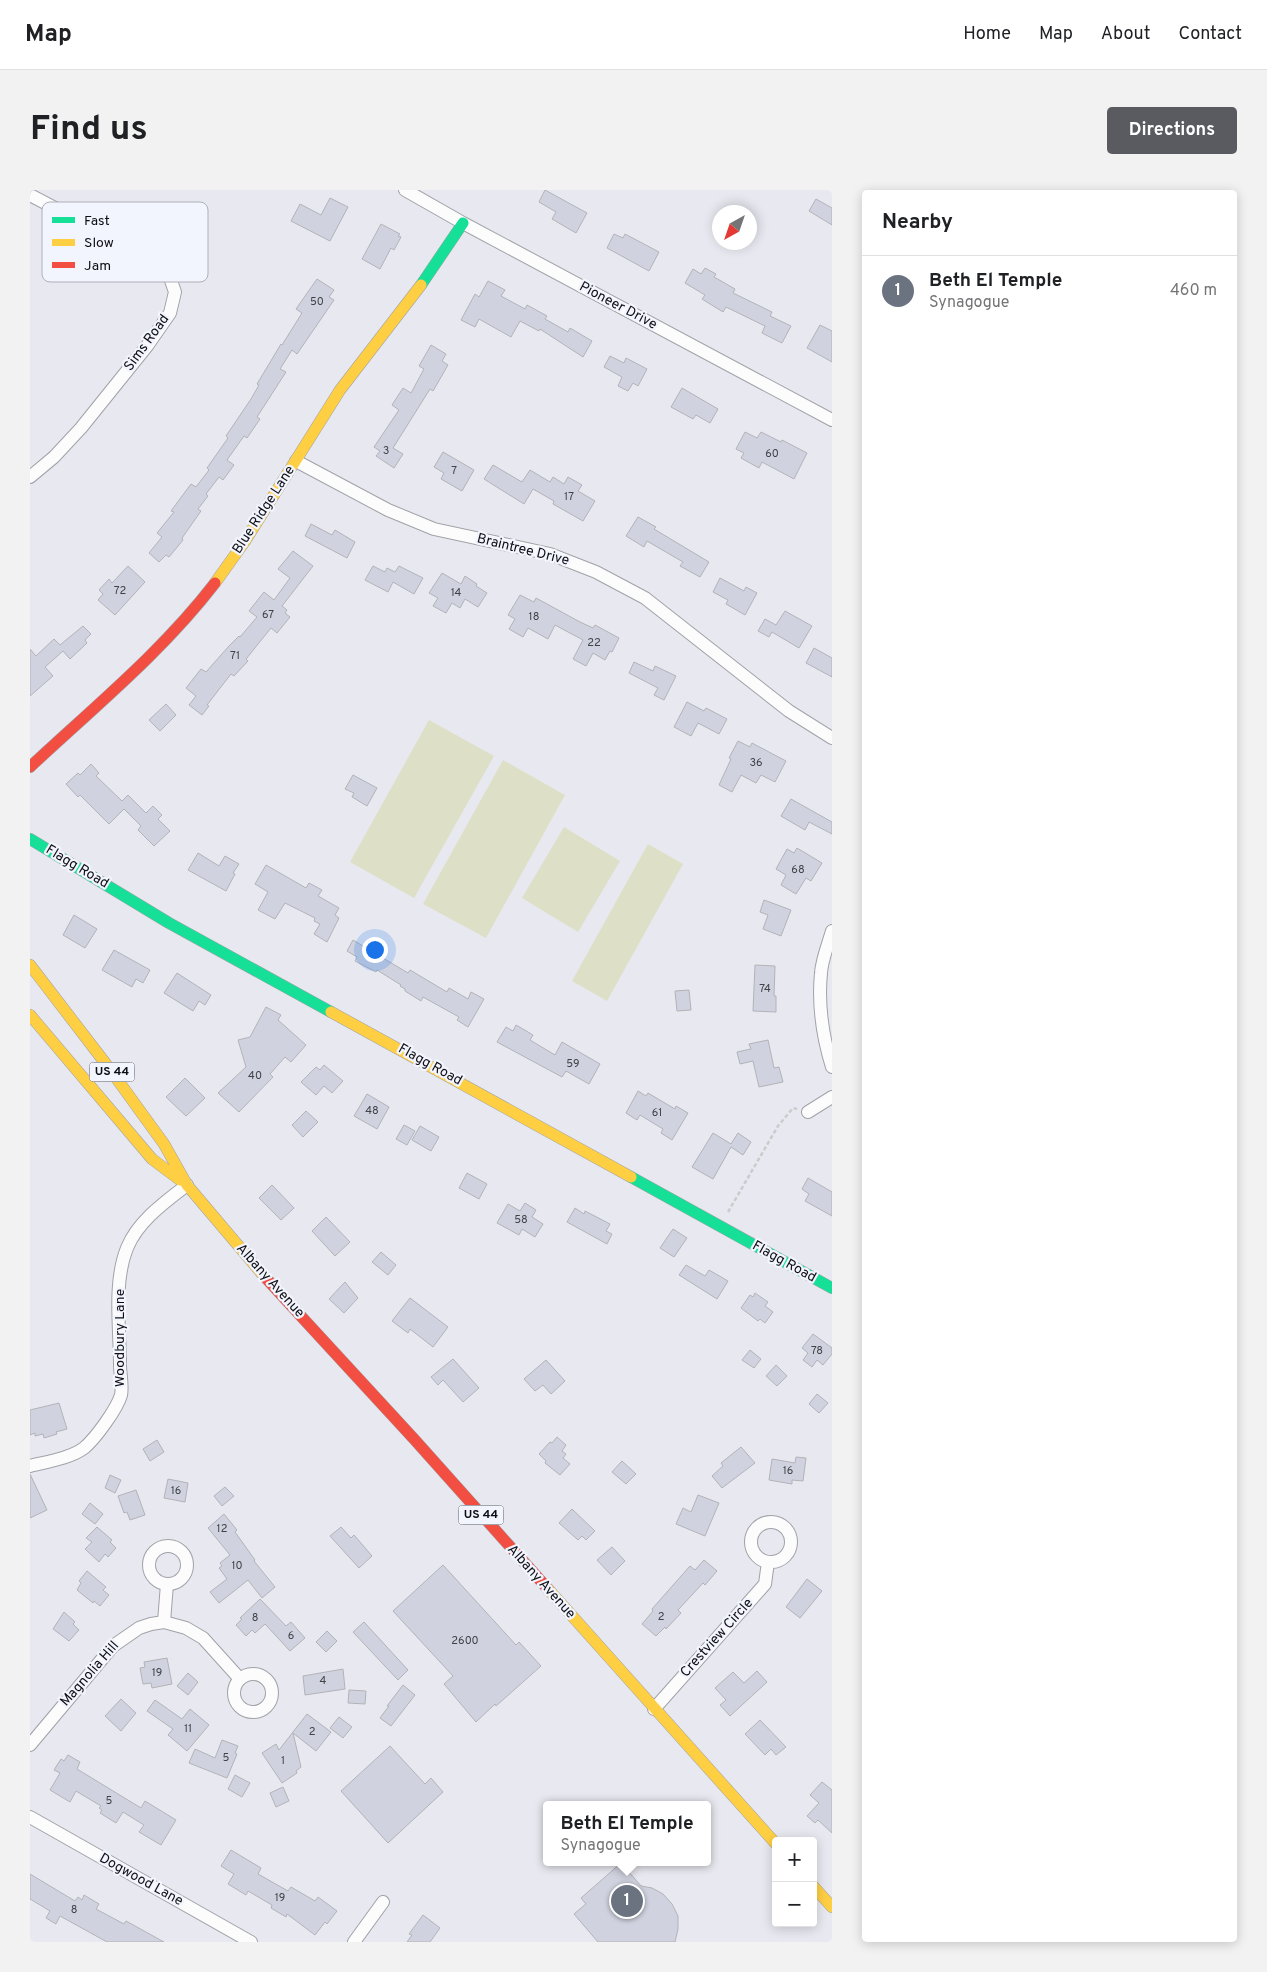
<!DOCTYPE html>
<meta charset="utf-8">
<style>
body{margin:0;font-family:Overpass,sans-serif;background:#f2f2f2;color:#202124}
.controls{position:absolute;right:15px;bottom:15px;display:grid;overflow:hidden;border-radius:5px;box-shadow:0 2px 12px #0003}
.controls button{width:45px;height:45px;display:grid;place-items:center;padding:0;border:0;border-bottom:1px solid #e0e0e0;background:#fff;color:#202124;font:25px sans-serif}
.compass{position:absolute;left:682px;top:15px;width:45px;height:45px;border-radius:50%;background:#fff;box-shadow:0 2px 12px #0003;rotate:220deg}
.you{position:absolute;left:344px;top:759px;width:18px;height:18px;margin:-12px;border:4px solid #fff;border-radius:50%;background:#1a73e8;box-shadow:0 0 0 8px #1a73e833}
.badge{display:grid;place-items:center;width:32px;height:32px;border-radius:50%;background:#5a5b60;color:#fff;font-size:16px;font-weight:700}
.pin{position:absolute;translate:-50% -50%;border:2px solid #fff;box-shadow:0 1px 5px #0006}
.popup{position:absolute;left:513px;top:1611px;width:168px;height:65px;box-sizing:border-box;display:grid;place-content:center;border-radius:5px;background:#fff;filter:drop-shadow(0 1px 4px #0005);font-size:16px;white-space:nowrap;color:#757577}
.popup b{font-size:19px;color:#202124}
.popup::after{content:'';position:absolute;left:50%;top:100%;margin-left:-10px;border:10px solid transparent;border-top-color:#fff}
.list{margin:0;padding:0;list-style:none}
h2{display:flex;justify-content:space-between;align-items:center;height:65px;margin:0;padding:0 20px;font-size:21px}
h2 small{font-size:16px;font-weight:400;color:#757577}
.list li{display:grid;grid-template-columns:32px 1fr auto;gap:15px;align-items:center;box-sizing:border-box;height:70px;padding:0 20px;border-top:1px solid #e0e0e0}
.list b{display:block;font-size:19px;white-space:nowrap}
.list p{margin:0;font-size:16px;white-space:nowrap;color:#757577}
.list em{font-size:16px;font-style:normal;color:#757577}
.map{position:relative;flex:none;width:802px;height:1752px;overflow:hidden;border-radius:5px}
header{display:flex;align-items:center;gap:30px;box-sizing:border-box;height:70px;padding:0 25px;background:#fff;border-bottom:1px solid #e0e0e0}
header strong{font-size:24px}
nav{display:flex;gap:28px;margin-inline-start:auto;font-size:18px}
.intro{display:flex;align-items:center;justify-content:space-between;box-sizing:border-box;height:120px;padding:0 30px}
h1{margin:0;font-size:35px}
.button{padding:12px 22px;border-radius:5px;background:#5a5b60;color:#fff;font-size:18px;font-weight:700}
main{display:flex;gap:30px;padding:0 30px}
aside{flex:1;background:#fff;border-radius:5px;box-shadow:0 2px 12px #0003}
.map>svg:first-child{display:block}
</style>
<header>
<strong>Map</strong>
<nav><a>Home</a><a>Map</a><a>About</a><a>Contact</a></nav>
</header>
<div class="intro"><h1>Find us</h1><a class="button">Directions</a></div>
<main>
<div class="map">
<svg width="802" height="1752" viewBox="0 0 802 1752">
<rect width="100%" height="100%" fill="#e8e9f0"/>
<g fill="#dde0c6">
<polygon points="399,530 464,566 384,708 320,672"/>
<polygon points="473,570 535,605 456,748 393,714"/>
<polygon points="534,637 590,671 548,742 492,708"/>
<polygon points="618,654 653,674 577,811 542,791"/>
</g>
<g fill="#d0d3df" stroke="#b2b3b8">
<polygon points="515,0 557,23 546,43 522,29 526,22 509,12"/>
<polygon points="300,8 318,17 300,51 261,31 270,14 291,25"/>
<polygon points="786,9 802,18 802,35 779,21"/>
<polygon points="351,34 370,44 368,46 371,47 364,60 361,58 350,79 332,69"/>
<polygon points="584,44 593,48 595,44 629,62 619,81 577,58"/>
<polygon points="675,78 686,84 684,87 705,99 703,103 742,122 740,126 761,136 752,153 732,143 735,136 696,117 693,122 672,109 675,105 655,93 663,79 671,84"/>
<polygon points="287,89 304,100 299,107 304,110 267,164 262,160 250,179 256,182 227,227 230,229 217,248 214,246 197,270 204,275 193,290 189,287 176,304 178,306 168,319 171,321 152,348 153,350 139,367 136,365 129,372 119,363 132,347 127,343 144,322 141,321 161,294 166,297 179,280 177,278 198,248 196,246 221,209 229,195 227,194 251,154 252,155 272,123 266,119"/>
<polygon points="458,91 475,100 471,106 495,119 497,115 517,126 515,129 538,142 540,138 562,151 553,167 510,139 509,141 490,131 481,147 449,129 445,137 431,130 445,104 449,107"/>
<polygon points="790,135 802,141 802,172 777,158"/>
<polygon points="401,155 416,164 412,171 418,175 403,201 400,199 363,258 373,264 364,278 346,266 350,261 344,257 369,220 362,215 373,198 381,203 394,179 389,176"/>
<polygon points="580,166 594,173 596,168 617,179 608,196 603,193 598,201 588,196 592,187 574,177"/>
<polygon points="652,198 688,219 680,233 666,225 663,229 641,217"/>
<polygon points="715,242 727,248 731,242 751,252 752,250 777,263 764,289 732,272 729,278 711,268 714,263 706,259"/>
<polygon points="413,262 444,280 432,301 411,289 414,283 404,277"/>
<polygon points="463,275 492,292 500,280 520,292 523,287 534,294 538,287 552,295 548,301 565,311 553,331 523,314 524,311 503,299 494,314 454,289"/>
<polygon points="608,327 626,337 624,339 679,372 670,387 650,376 653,372 617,351 614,357 596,346"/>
<polygon points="281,334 302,345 305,340 325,352 317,368 275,346"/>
<polygon points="263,361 283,376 252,416 257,420 255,423 260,427 247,443 241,438 216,469 218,471 204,486 201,484 177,515 179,516 172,525 159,515 166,506 156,498 171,479 176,482 199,456 209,446 210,447 227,427 219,421 234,402 244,410 260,388 248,379"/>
<polygon points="98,376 115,392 85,425 68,410 73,404 69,400 79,389 82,393"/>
<polygon points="343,376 355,382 357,378 365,382 369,376 393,388 384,404 363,392 358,402 335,390"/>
<polygon points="412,383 431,394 435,386 447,394 446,396 457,403 448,417 435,409 430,418 422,413 416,423 403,416 408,408 399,403"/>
<polygon points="690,388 714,401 716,397 727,403 715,425 696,414 698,410 683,402"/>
<polygon points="490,405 504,412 506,408 550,432 563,438 565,435 589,448 582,462 580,461 575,470 563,463 556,476 543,469 553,450 525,435 518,449 498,438 493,447 479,439 485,429 478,425"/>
<polygon points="755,421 782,436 769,458 742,442 739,447 728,441 735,429 746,435"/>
<polygon points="53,436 61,444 55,450 57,453 40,469 33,461 15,477 23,486 0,506 0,459 6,466 24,449 30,455"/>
<polygon points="784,458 802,468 802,487 776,473"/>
<polygon points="604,472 623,481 625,476 646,486 634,510 624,505 628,498 599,483"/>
<polygon points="657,512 674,521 676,518 697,529 689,544 668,533 661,546 644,537"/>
<polygon points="136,514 146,525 130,541 119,530"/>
<polygon points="708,551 720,557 722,553 756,571 745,592 731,585 726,593 711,585 702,602 689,595 701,569 699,568"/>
<polygon points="61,574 69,583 66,586 92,611 98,605 116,623 123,616 132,625 128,629 140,641 124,656 108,640 111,636 94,619 79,634 50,605 48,607 36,594 48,583 50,585"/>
<polygon points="323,585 347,598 337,616 322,607 324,603 315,599"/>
<polygon points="761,609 802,632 802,644 779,632 775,640 751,626"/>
<polygon points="767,658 792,673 781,691 776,688 766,704 751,695 756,685 746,679 757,659 764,663"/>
<polygon points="168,663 189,676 195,666 209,674 203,683 205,684 196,701 158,680"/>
<polygon points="236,675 276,698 279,693 292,700 288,706 309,718 305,725 309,728 297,752 284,744 290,734 284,731 285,728 255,713 245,729 228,720 238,702 225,694"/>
<polygon points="734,710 761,720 751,746 733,739 738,725 730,722"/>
<polygon points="44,725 67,739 55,758 33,745"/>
<polygon points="323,750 378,783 380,780 417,802 419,798 438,809 441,802 454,809 438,837 427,830 429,827 393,807 391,811 375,801 375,799 370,796 371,795 347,780 346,782 325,771 327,767 317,761"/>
<polygon points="84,760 120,780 113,793 106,789 102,797 72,780"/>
<polygon points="725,775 745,776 744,806 746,806 746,822 723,821"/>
<polygon points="147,783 181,805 175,815 169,811 163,821 134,803"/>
<polygon points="659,800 661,820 647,821 645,801"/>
<polygon points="236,817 251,825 248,830 276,855 261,872 255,867 240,884 243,887 209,922 188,903 216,877 208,850 220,847"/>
<polygon points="486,835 503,845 500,850 525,865 532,852 570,874 559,894 536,881 532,887 467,852 476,837 483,841"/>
<polygon points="738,850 744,878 749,877 753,892 729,897 723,871 710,874 707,862 721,859 719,854"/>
<polygon points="294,875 313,891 302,903 294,896 286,905 271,892 286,877 290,880"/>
<polygon points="155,888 175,908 156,926 136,907"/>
<polygon points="608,901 616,906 618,903 645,919 646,916 658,923 642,950 631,943 633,939 610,925 607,930 596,923"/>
<polygon points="337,904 359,917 347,939 324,926"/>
<polygon points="276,921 288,932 273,947 262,935"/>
<polygon points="374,935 385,941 377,955 366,949"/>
<polygon points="390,936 409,947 401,961 382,950"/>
<polygon points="683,943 701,954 708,943 721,952 713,965 701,957 683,989 662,977"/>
<polygon points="437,983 457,994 449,1009 429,998"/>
<polygon points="778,988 802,1002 802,1026 775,1011 779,1004 772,999"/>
<polygon points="242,995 264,1018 251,1030 229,1008"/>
<polygon points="495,1013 506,1020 502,1027 513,1034 505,1047 492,1039 489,1045 467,1033 478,1014 490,1021"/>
<polygon points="545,1018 554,1024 555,1021 580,1034 576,1041 582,1044 577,1054 537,1032"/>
<polygon points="296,1027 320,1052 305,1066 282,1041"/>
<polygon points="643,1039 657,1048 644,1067 630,1058"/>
<polygon points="351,1062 366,1075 358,1085 342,1072"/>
<polygon points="656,1075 675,1086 679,1080 698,1091 687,1109 649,1085"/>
<polygon points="315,1092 328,1108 314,1123 299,1109"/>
<polygon points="725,1103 738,1112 735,1116 743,1122 735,1133 730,1129 728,1131 711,1118 720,1105 723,1107"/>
<polygon points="380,1108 418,1137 403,1157 380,1139 378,1143 362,1131"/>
<polygon points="783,1144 802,1158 802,1164 793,1175 787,1170 782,1177 773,1170 778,1163 772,1158"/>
<polygon points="720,1160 731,1169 724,1178 712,1170"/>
<polygon points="423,1169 449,1198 433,1212 413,1190 408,1195 401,1187"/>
<polygon points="516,1170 535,1191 521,1204 513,1195 505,1201 494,1189"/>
<polygon points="746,1175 757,1186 747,1196 736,1186"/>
<polygon points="787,1204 798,1213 789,1223 779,1214"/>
<polygon points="29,1213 37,1239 26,1242 27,1244 14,1248 13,1244 5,1246 5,1243 0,1245 0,1220"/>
<polygon points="527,1247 536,1255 532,1261 536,1264 533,1268 540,1274 530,1285 515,1273 516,1271 509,1264 520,1252 522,1253"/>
<polygon points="127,1250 134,1262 120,1271 113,1259"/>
<polygon points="711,1257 725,1273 692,1298 682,1286 693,1276 691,1273"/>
<polygon points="766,1267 776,1268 773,1291 762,1290 762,1294 739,1290 742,1269 765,1273"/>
<polygon points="592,1271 606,1284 596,1294 582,1282"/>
<polygon points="0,1284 17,1320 0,1328"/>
<polygon points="80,1285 91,1290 85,1303 75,1298"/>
<polygon points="138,1289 158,1293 155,1312 134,1308"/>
<polygon points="195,1297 204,1306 192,1316 184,1306"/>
<polygon points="106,1300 115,1325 100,1330 97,1322 94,1323 88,1306"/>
<polygon points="668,1305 689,1313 675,1346 646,1334 653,1318 661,1322"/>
<polygon points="60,1313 73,1324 65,1334 52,1324"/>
<polygon points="542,1319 565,1341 556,1350 552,1346 548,1350 529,1333"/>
<polygon points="194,1324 207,1340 205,1342 225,1370 224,1371 245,1397 232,1408 218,1390 189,1413 180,1402 197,1389 189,1378 192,1376 190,1373 200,1365 178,1338"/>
<polygon points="67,1337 82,1350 80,1352 86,1358 78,1367 75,1364 69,1372 55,1359 62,1352 56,1348"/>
<polygon points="311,1337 321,1348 324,1345 342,1366 329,1378 300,1346"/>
<polygon points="582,1357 595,1371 581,1385 567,1370"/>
<polygon points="674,1370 687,1381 675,1395 673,1393 648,1420 651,1423 636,1439 635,1437 626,1446 612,1434 623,1421 622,1419 660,1376 665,1380"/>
<polygon points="413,1375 486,1455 489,1452 511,1476 466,1516 465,1514 446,1532 414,1494 423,1486 363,1421"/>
<polygon points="57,1381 76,1397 73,1400 79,1405 70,1416 64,1411 63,1413 47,1400 51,1393 49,1391"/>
<polygon points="777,1389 792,1401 770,1428 756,1417"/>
<polygon points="230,1409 256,1436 261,1432 275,1448 260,1461 235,1434 225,1443 222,1440 216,1446 206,1435 212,1429 210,1428"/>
<polygon points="34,1422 45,1432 43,1434 49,1440 39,1451 23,1439"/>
<polygon points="334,1432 378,1480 368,1490 323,1442"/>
<polygon points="297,1441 307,1451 296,1462 286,1452"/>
<polygon points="137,1468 142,1494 122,1498 121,1493 113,1494 110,1478 115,1477 114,1472"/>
<polygon points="313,1479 315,1499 275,1505 273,1486"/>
<polygon points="727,1481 737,1492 700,1526 690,1515 696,1510 685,1498 703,1482 714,1493"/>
<polygon points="158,1483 168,1492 158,1505 147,1496"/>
<polygon points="373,1495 385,1505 361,1536 350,1528 359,1516 357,1516"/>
<polygon points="319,1500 336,1501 335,1514 318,1513"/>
<polygon points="91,1509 106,1523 91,1541 75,1526"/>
<polygon points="125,1510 152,1529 160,1519 179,1535 157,1561 138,1545 143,1539 117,1521"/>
<polygon points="277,1524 301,1542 286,1561 263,1543 271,1577 266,1581 267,1583 252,1593 232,1563 246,1554 249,1560"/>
<polygon points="309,1527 322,1537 313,1548 300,1538"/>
<polygon points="730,1530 756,1557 746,1565 741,1559 735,1565 715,1544"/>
<polygon points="192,1550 208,1556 205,1563 207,1564 197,1588 159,1573 165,1559 185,1568"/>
<polygon points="360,1556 395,1594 401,1588 413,1602 358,1653 311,1601"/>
<polygon points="38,1565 50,1572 47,1579 111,1618 115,1611 146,1630 131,1655 109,1642 114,1635 93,1622 86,1633 70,1623 72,1620 69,1618 71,1616 46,1601 40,1612 20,1600 30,1583 24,1580 31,1569 34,1571"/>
<polygon points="205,1585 220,1593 212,1607 198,1599"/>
<polygon points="792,1592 802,1600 802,1643 788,1630 785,1633 777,1626 789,1613 780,1605"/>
<polygon points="253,1597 259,1611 246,1617 240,1603"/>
<polygon points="201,1660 231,1678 228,1684 258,1701 261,1697 285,1711 288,1707 307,1721 297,1734 295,1732 285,1745 257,1724 256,1727 241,1718 242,1715 218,1701 216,1705 198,1694 204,1684 191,1676"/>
<polygon points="591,1673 611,1696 622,1698 633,1704 642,1714 648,1726 648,1739 645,1752 568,1752 544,1724 556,1714 551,1708"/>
<polygon points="0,1684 45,1711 48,1707 52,1710 54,1705 69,1714 66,1719 94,1734 96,1731 134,1752 77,1752 30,1726 26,1734 16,1728 20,1721 0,1709"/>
<polygon points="393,1725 410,1738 400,1752 377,1752 382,1745 379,1744"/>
</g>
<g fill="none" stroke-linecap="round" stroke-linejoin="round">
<defs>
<g id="street">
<polyline points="375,0 433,33 802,230"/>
<polyline points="0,5 113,64 137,79 145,102 140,123 117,156 51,238 24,267 0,287"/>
<polyline points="266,271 358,320 404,339 520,364 566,382 615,408 759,521 802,548"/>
<path d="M802,741C798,755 792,769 791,783C788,814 793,848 802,877"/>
<polyline points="778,922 802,907"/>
<path d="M0,1276C16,1272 41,1268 54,1258C65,1249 87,1219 91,1205C93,1196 90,1184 90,1175C90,1137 83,1093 97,1058C108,1031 135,1012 157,995"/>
<circle cx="741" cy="1352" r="20"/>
<circle cx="138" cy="1375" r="19"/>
<polyline points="134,1432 137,1394"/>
<circle cx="223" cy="1503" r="19"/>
<polyline points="624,1519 735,1394 738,1372"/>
<polyline points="0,1555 83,1456 109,1438 121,1434 134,1432 156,1438 173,1448 210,1489"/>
<polyline points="0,1627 221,1752"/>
<polyline points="324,1752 353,1712"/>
</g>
<g id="fast">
<polyline points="391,95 433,33"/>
<polyline points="0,649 139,733 301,822"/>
<polyline points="601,987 802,1098"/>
</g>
<g id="slow">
<polyline points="185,393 215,351 310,200 391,95"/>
<polyline points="0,775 76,874 134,954 157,995 234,1086"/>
<polyline points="301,822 601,987"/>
<polyline points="0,825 122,969 150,990"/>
<polyline points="518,1399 746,1654"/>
<polyline points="783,1696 802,1717"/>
</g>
<g id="jam">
<path d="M0,577C63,518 132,462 185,393"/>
<polyline points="234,1086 384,1249 518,1399"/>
</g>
</defs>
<use href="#street" stroke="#a0a2a7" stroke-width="14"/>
<use href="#fast" stroke="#a0a2a7" stroke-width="12"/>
<use href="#slow" stroke="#a0a2a7" stroke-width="12"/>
<use href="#jam" stroke="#a0a2a7" stroke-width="12"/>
<polyline stroke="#cacbcc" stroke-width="2.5" stroke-dasharray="4 2.5" stroke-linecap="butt" points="698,1022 748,936 763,918 767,919"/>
<use href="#street" stroke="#fcfcfd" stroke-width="12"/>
<use href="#fast" stroke="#16e098" stroke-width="11"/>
<use href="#slow" stroke="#ffcf43" stroke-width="11"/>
<use href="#jam" stroke="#f24e42" stroke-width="11"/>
</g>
<g text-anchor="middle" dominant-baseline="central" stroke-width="4.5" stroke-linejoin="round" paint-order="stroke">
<g font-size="11" fill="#404248">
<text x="287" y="112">50</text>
<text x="356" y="261">3</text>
<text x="742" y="264">60</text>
<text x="424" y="281">7</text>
<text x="539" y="307">17</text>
<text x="90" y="401">72</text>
<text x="426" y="403">14</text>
<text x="238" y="425">67</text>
<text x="504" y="427">18</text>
<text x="564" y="453">22</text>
<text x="205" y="466">71</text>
<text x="726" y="573">36</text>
<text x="768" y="680">68</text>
<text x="735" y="799">74</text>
<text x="543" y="874">59</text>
<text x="225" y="886">40</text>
<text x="342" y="921">48</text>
<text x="627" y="923">61</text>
<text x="491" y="1030">58</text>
<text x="787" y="1161">78</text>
<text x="758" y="1281">16</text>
<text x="146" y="1301">16</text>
<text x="192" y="1339">12</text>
<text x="207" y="1376">10</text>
<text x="631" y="1427">2</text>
<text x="225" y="1428">8</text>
<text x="261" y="1446">6</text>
<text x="435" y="1451">2600</text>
<text x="127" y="1483">19</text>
<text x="293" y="1491">4</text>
<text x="158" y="1539">11</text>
<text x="282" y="1542">2</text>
<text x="196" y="1568">5</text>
<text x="253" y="1571">1</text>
<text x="79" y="1611">5</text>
<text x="250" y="1708">19</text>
<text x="44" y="1720">8</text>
</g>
<g fill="#f2f4fe" stroke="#52545a" stroke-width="1">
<rect x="59.5" y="872.5" width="45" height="19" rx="4"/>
<rect x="428.5" y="1315.5" width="45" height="19" rx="4"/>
</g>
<g font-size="12" font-weight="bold" fill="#0e0f13">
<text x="82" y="882">US 44</text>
<text x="451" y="1325">US 44</text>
</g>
<g font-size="14" fill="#0e0f13" stroke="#f2f4fe">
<text transform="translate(588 116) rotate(28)">Pioneer Drive</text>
<text transform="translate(117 153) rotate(-54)">Sims Road</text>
<text transform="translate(234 320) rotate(-57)">Blue Ridge Lane</text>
<text transform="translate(493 360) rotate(14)">Braintree Drive</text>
<text transform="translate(47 677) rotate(31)">Flagg Road</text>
<text transform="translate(400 875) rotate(29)">Flagg Road</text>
<text transform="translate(754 1072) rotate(29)">Flagg Road</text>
<text transform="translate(240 1091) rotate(48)">Albany Avenue</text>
<text transform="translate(90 1148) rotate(-90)">Woodbury Lane</text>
<text transform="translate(511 1392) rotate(48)">Albany Avenue</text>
<text transform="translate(687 1448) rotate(-48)">Crestview Circle</text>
<text transform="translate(60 1484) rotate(-49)">Magnolia Hill</text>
<text transform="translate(111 1690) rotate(29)">Dogwood Lane</text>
</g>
</g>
<rect x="12" y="12" width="166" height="80" rx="8" fill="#f2f4fe" stroke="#aeafb8" stroke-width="1"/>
<rect x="22" y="27" width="23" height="6" fill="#16e098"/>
<rect x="22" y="49" width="23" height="7" fill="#ffcf43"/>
<rect x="22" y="72" width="23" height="6" fill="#f24e42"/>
<g font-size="14" fill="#0e0f13">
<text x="54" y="35">Fast</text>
<text x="54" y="57">Slow</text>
<text x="54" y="80">Jam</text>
</g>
</svg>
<div class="controls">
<button>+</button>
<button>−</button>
</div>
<svg class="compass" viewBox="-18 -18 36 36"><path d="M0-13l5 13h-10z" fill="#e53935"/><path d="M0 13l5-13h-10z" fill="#757577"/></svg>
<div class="you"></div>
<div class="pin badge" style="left:597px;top:1711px;background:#6b7280">1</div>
<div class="popup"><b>Beth El Temple</b>Synagogue</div>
</div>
<aside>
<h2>Nearby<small></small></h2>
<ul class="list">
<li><span class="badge" style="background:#6b7280">1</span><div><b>Beth El Temple</b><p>Synagogue</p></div><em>460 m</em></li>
</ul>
</aside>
</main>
